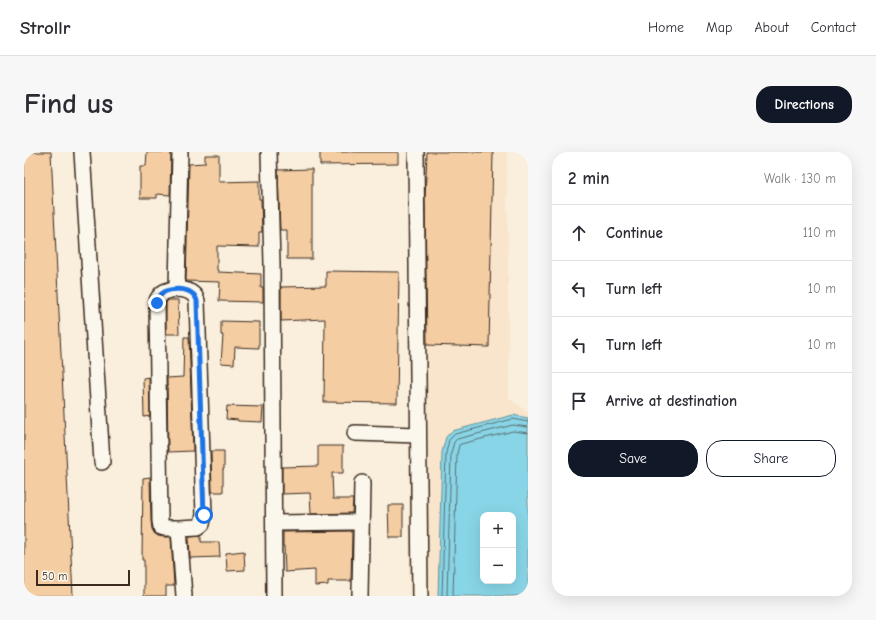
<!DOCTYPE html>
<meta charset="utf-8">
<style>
body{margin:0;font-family:"Comic Neue",sans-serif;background:#f7f7f7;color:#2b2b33}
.controls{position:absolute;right:12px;bottom:12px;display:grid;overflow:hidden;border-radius:8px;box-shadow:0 4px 16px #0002}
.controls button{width:36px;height:36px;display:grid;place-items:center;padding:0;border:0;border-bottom:1px solid #e1e1e2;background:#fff;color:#2b2b33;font:20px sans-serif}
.scale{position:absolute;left:12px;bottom:10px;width:94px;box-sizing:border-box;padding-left:4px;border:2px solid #3b2a1e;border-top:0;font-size:11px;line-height:14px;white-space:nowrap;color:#3b2a1e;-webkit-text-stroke:3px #fbf7ec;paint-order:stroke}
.stop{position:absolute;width:12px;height:12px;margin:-9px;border:3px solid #1a73e8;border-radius:50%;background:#fff}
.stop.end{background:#1a73e8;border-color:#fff;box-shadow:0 1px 4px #0008}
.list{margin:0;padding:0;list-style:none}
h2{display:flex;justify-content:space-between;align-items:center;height:52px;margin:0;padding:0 16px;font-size:17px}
h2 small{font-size:13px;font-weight:400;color:#7c7c81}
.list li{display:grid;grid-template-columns:26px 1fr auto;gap:12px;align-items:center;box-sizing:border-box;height:56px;padding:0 16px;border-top:1px solid #e1e1e2}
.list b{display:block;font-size:15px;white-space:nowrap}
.list em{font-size:13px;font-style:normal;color:#7c7c81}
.actions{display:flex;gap:8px;padding:12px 16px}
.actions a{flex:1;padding:9px 0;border:1px solid #111827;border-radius:16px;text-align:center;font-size:14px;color:#111827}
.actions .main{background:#111827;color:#fff}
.icon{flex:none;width:22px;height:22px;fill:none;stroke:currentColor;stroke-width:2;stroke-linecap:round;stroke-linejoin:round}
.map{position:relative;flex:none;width:504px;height:444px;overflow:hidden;border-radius:16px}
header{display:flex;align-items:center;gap:24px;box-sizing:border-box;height:56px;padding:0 20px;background:#fff;border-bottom:1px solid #e1e1e2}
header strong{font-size:19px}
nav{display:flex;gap:22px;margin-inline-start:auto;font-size:14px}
.intro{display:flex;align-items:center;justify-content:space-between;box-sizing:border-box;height:96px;padding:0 24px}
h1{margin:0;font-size:28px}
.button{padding:10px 18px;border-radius:16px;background:#111827;color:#fff;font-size:14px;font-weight:700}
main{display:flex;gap:24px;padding:0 24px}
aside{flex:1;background:#fff;border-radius:16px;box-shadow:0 4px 16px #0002}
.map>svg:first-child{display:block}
</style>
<header>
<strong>Strollr</strong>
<nav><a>Home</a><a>Map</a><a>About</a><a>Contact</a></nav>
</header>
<div class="intro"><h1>Find us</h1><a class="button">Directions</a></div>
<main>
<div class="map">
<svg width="504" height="444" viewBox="0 0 504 444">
<rect width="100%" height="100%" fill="#faefdd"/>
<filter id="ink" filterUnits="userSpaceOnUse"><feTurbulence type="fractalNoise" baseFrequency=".025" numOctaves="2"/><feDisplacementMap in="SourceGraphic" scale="8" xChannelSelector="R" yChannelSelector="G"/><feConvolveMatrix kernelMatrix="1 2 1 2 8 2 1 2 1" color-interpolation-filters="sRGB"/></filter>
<g filter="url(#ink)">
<path fill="#f8e5cc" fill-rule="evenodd" d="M387,0H483L485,246L504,260V444H385ZM459,363H489V429H459Z"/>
<path fill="#88d5e7" stroke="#699197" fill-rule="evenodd" d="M489,263L504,266V444H414L418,300L422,285L428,279ZM459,363H489V429H459Z"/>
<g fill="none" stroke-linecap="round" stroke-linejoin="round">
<g stroke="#5a6e6e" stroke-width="1">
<polyline points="418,444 422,301 425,288 431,282 489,267 504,270"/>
<polyline points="423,444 427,301 430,290 433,287 489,273 504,275"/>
<polyline points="429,444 433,302 435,293 437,292 489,279 504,281"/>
</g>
</g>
<g fill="#f4cda3" stroke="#3b2a1e">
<polygon points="0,0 27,0 49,444 0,444"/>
<polygon points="123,0 147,0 146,43 133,42 133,46 116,46 116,14 122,14"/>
<polygon points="296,0 374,0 374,12 296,13"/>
<polygon points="403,0 469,0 465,195 403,193 401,47"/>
<polygon points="181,3 195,3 195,30 235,29 235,47 237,47 238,80 235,80 235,95 193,94 193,118 194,118 194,120 237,122 237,136 239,136 239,150 195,149 196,130 162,129 165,12 181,11"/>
<polygon points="288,17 288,107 263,107 263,78 256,78 254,18"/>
<polygon points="302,119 375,120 373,251 300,250 301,167 257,169 257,135 302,134"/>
<polygon points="144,148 154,148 155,182 142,182 142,151"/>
<polygon points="197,169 235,170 235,196 211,195 210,212 197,211 199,183 197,183"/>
<polygon points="160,185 165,185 169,299 144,300 143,226 159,225"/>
<polygon points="125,225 126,264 120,265 119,226"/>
<polygon points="203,254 239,255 238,270 214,269 214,268 202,267"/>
<polygon points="294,294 319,294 319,321 308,321 309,347 329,347 328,361 287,362 286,341 258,342 258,315 294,314"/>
<polygon points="187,299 200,299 200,317 199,317 199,340 188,340"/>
<polygon points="126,325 127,369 128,377 130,381 134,384 140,385 147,385 150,434 142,434 142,444 120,444 120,408 118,408 119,326"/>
<polygon points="364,353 379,353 379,385 365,385"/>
<polygon points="328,379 327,429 304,429 304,433 291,434 291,418 261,420 260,394 259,394 259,380"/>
<polygon points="177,383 177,390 195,390 196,405 166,406 165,384"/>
<polygon points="220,399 221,418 203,419 202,401"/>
</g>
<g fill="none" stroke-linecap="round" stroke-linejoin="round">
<defs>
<g id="minor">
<polyline points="58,0 78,310"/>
<polyline points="245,0 248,112 250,444"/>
<polyline points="392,0 396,444"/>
<polyline points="153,136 156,0"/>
<polyline points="331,281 394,283"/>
<polyline points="250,371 330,370"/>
<path d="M155,376H140L137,375L136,369L133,151C133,149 133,147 135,145C141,135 162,135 170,143C171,144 173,148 173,149L180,363L178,372L174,375L155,376L160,444"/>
<polyline points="336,444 338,331"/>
</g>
</defs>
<use href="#minor" stroke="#3b2a1e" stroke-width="18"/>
<use href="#minor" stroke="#fbf7ec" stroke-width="15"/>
</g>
</g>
<g fill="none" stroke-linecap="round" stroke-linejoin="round" filter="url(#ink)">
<path stroke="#1a73e8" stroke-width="5" d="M133,151C133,149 133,147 135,145C141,135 163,135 170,143C171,144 173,148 173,149L180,363"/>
</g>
</svg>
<div class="controls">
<button>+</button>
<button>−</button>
</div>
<div class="scale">50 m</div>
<div class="stop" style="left:180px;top:363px"></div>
<div class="stop end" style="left:133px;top:151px"></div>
</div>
<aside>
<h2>2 min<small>Walk · 130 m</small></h2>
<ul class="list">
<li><svg class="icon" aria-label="ahead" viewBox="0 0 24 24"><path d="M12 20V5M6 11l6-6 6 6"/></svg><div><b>Continue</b></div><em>110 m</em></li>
<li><svg class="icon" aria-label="left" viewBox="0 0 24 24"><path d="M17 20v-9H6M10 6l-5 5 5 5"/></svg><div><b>Turn left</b></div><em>10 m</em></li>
<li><svg class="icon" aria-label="left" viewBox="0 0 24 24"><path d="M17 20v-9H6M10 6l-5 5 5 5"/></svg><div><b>Turn left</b></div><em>10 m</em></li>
<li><svg class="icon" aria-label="arrive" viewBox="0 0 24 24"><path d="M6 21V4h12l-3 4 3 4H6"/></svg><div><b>Arrive at destination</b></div></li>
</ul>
<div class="actions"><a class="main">Save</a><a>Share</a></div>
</aside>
</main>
